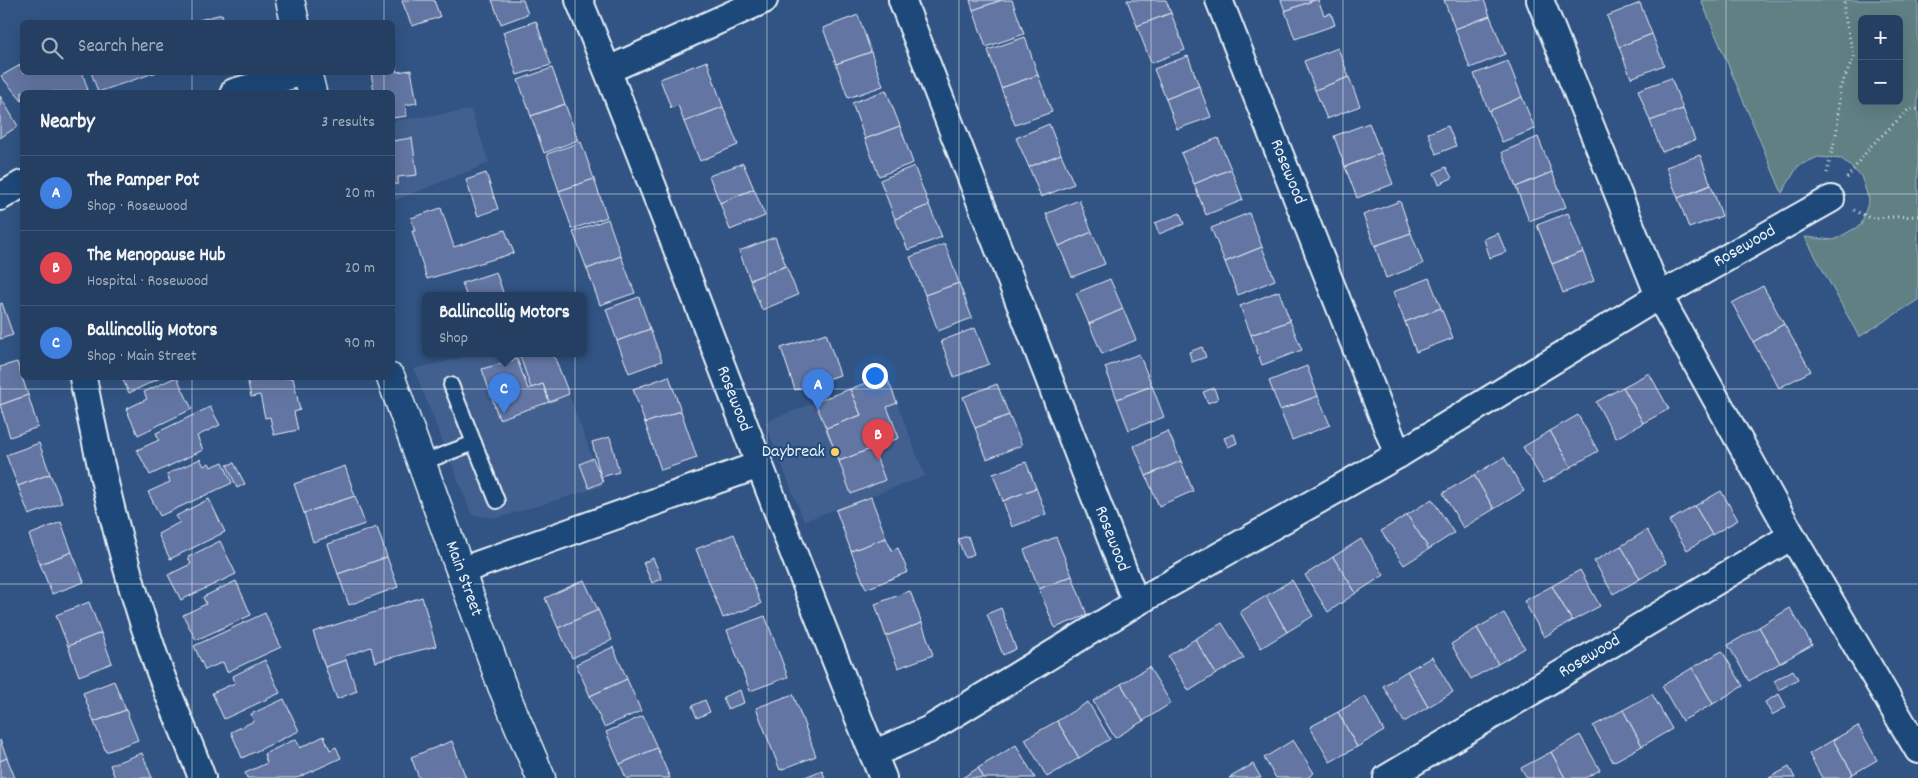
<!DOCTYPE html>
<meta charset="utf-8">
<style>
body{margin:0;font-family:Dekko,sans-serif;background:#2d4669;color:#f1f3f6}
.controls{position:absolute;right:15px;top:15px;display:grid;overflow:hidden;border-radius:8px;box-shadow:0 5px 20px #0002}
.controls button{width:45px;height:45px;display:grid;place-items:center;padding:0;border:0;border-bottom:1px solid #425878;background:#253f63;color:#f1f3f6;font:25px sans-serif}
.you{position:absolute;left:874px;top:375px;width:18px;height:18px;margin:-12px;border:4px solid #fff;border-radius:50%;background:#1a73e8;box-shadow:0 0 0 8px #1a73e833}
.badge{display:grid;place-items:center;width:32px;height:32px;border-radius:50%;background:#ffd166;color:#fff;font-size:16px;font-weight:700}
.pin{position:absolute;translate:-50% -41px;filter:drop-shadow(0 1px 2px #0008)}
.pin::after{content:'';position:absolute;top:26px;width:18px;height:15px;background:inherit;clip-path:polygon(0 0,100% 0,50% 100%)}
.popup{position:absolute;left:422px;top:292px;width:165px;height:65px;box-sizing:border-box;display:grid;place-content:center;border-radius:8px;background:#253f63;filter:drop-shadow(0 1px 4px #0005);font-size:16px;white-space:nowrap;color:#a3afbe}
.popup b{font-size:19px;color:#f1f3f6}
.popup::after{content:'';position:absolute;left:50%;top:100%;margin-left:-10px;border:10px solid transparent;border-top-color:#253f63}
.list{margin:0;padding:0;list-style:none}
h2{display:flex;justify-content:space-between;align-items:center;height:65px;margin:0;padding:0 20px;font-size:21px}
h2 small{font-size:16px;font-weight:400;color:#a3afbe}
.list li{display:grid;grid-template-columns:32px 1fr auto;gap:15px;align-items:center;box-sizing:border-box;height:75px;padding:0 20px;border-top:1px solid #425878}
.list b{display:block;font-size:19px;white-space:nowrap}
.list p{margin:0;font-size:16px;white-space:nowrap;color:#a3afbe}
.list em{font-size:16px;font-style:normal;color:#a3afbe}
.icon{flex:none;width:28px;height:28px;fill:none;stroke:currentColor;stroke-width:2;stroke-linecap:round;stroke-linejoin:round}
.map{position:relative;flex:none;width:1918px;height:778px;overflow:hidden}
.search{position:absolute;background:#253f63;box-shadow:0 5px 20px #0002;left:20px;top:20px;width:375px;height:55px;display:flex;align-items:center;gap:12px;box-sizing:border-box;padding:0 18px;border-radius:8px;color:#a3afbe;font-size:19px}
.panel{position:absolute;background:#253f63;box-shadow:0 5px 20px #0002;left:20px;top:90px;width:375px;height:290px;border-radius:8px}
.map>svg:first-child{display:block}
</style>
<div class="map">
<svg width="1918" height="778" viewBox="0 0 1918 778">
<rect width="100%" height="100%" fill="#315484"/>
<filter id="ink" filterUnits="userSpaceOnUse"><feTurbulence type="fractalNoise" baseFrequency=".02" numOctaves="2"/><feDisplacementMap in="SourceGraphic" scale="10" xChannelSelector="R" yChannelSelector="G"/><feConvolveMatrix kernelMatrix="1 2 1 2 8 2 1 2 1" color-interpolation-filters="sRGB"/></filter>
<g filter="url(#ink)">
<g fill="#43618f">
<polygon points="471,110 489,163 393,201 393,121"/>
<polygon points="481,353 553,353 603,486 497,518 472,515 414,369"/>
<polygon points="886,375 925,476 804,521 765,422"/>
</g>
<path fill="#608084" stroke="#a4b8be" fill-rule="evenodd" d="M1701,0H1918V300L1859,337L1805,237L1834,240L1861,225L1869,200L1861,176L1842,159L1818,157L1798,166L1782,193ZM1862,19H1899V101H1862Z"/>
<g fill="#6375a2" stroke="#e8f1f8">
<polygon points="404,0 434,0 440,17 412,26 402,1"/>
<polygon points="492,0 523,0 528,14 501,24"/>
<polygon points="970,0 1002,0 973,10"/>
<polygon points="1002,0 1012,0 1024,34 986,47 973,10"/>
<polygon points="1127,0 1166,0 1171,13 1137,26"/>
<polygon points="1281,0 1315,0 1285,11"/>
<polygon points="1315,0 1318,0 1324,15 1331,13 1335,25 1295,39 1285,11"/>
<polygon points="1444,0 1484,0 1490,16 1455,29"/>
<polygon points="1640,3 1652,34 1619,47 1607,16"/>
<polygon points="1171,13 1185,50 1151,63 1137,26"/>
<polygon points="222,14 224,22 191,22"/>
<polygon points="858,15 871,52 836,64 823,28"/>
<polygon points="1490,16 1505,54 1470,68 1455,29"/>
<polygon points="536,21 551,65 517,75 503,32"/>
<polygon points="1652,34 1664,65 1631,78 1619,47"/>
<polygon points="1025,37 1038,75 1001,88 988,50"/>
<polygon points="1338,48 1349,77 1315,90 1304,61"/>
<polygon points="871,52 883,86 848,98 836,64"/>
<polygon points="392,53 397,72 411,70 417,103 405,105 407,116 392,118 392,92 374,92 371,72 392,72"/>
<polygon points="1188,56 1199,86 1166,99 1154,69"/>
<polygon points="707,61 723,107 684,122 678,105 671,108 660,79"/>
<polygon points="1508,61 1522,97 1489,111 1474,74"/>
<polygon points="22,64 22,72 82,72 88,90 81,92 22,92 22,101 1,76"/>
<polygon points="552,68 565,104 531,116 518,80"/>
<polygon points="91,72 157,72 98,92"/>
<polygon points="1038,75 1052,112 1015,125 1001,88"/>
<polygon points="1349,77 1360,106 1327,119 1315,90"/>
<polygon points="1671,78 1683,109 1650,121 1638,90"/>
<polygon points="1199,86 1211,117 1177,129 1166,99"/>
<polygon points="886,90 900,126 865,139 852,103"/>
<polygon points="0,96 18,126 0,138"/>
<polygon points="1522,97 1535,129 1502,142 1489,111"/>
<polygon points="565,104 578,140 544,153 531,116"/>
<polygon points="723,107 738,145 700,161 684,122"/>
<polygon points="1683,109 1695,140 1662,152 1650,121"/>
<polygon points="1369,123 1381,153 1345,167 1334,136"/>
<polygon points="1049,124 1061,154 1029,167 1016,138"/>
<polygon points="900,126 913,163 879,176 865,139"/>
<polygon points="1448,126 1456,146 1436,154 1428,133"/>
<polygon points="1538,137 1552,172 1516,187 1502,152"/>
<polygon points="412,138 417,175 398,177 398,184 392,184 392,141"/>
<polygon points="1218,138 1231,169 1194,184 1181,153"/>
<polygon points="581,142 594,179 559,191 547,154"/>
<polygon points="1381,153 1393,184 1357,198 1345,167"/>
<polygon points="1061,154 1074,184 1041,197 1029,167"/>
<polygon points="1700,155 1711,185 1678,198 1666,167"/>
<polygon points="743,163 754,189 720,203 709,176"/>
<polygon points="914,166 929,205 895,219 880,180"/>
<polygon points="1446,167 1452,178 1439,184 1434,173"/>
<polygon points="1231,169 1243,200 1206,215 1194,184"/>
<polygon points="1552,172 1566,207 1529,221 1516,187"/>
<polygon points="486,173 498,209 478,216 466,180"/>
<polygon points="594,179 607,217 572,229 559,191"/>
<polygon points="1711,185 1722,216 1689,228 1678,198"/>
<polygon points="754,189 765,216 730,230 720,203"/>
<polygon points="1079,200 1092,232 1059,246 1046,214"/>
<polygon points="1400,201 1411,233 1375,246 1363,215"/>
<polygon points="929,205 942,237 908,250 895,219"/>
<polygon points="441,208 454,247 505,230 514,253 427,279 412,231 415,231 411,218"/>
<polygon points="1180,213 1184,224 1159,234 1155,223"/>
<polygon points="1249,213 1262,247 1225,262 1211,228"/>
<polygon points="1568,213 1583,252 1552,264 1537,225"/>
<polygon points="608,219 621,256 587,269 573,232"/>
<polygon points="1092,232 1105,264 1072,277 1059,246"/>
<polygon points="1411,233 1423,264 1386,278 1375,246"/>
<polygon points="1498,233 1506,252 1490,258 1484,239"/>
<polygon points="775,237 786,266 750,280 739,251"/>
<polygon points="945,244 959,283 925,295 910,257"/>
<polygon points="1262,247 1275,280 1238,295 1225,262"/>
<polygon points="1583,252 1594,281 1563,293 1552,264"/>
<polygon points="621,256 635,293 600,305 587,269"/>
<polygon points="786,266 798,295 762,310 750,280"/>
<polygon points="496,272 504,295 466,295 462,283"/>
<polygon points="1429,278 1441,308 1405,322 1393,292"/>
<polygon points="1110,279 1123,309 1089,324 1076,293"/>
<polygon points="959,283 972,318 938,331 925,295"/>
<polygon points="1763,286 1784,324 1753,342 1732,303"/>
<polygon points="1279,291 1290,321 1251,335 1240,306"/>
<polygon points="639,297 650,329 617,341 606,309"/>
<polygon points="2,303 13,335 0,339 0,304"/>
<polygon points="1441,308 1453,338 1416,352 1405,322"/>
<polygon points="1123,309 1136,340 1102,354 1089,324"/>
<polygon points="1290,321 1302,350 1262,365 1251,335"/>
<polygon points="1784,324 1811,371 1779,388 1753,342"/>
<polygon points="975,328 989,364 954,377 941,341"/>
<polygon points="650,329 662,361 629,373 617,341"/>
<polygon points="826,333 840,375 795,390 781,348"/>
<polygon points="1202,347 1206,357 1192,362 1189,352"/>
<polygon points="519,353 553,353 569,394 549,402 543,384 531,388"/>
<polygon points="1139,354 1152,386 1117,399 1105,367"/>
<polygon points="517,359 528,389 543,384 549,402 499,419 482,369"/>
<polygon points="17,362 28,395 0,405 0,367"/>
<polygon points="1307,366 1318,396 1280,410 1269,381"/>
<polygon points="1649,373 1669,409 1643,423 1623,387"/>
<polygon points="886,375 897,403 887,407 899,438 839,461 826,428 861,415 850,389"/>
<polygon points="669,376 681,411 645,423 633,389"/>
<polygon points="122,378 160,378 129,393"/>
<polygon points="174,378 177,378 192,409 138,435 126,409 147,399 144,392"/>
<polygon points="247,378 293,378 300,410 294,412 298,430 274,435 270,417 265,418 260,395 251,397"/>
<polygon points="997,384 1009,415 975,428 963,397"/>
<polygon points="1152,386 1164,417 1129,430 1117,399"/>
<polygon points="1623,387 1643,423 1616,438 1596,402"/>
<polygon points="1214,388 1218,399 1208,403 1203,392"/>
<polygon points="850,389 861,415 826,428 815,402"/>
<polygon points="28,395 38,427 10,437 0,405"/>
<polygon points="1318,396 1330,425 1292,440 1280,410"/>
<polygon points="210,407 220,425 197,436 203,450 150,475 137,450 159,440 156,433"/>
<polygon points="681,411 697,458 661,470 645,423"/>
<polygon points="1009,415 1022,445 987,459 975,428"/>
<polygon points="1578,415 1598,451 1571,467 1550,431"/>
<polygon points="1168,431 1181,461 1146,476 1134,446"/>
<polygon points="1550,431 1571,467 1544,483 1523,447"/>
<polygon points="1234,434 1237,443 1228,447 1224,438"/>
<polygon points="610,437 619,472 601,477 592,442"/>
<polygon points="39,443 50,474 18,486 6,455"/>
<polygon points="873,448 885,480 851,494 839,461"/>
<polygon points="1504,457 1524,491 1494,509 1474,475"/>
<polygon points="593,458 603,482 589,488 580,464"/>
<polygon points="200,459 204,466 209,463 211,467 223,462 232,483 160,516 148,492 170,482 167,474"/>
<polygon points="1181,461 1193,491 1159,506 1146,476"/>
<polygon points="1026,462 1036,488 1003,501 993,474"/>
<polygon points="234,463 245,484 237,488 227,465"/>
<polygon points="345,466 355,496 304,513 294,484"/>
<polygon points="50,474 62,503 29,515 18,486"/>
<polygon points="1474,475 1494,509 1463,528 1443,493"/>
<polygon points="1036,488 1046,514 1012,527 1003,501"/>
<polygon points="1721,491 1738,520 1712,535 1695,506"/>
<polygon points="355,496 365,524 313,542 304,513"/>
<polygon points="871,497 886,538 851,551 836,510"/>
<polygon points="209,499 225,532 170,559 158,534 180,522 176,516"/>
<polygon points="1432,499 1454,533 1429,549 1407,515"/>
<polygon points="1695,506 1712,535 1687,550 1669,521"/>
<polygon points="1407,515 1429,549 1404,565 1381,531"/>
<polygon points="61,522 72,552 40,564 29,535"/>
<polygon points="377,527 387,557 338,574 328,544"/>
<polygon points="1647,530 1666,563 1640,579 1621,546"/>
<polygon points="734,534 761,604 723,618 696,549"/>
<polygon points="968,536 974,554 965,558 958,539"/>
<polygon points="1056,537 1072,576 1039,589 1024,550"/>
<polygon points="886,538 892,551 898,548 908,572 866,589 851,551"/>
<polygon points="1361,539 1384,575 1356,593 1333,557"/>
<polygon points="220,541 236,574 181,600 168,575 191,564 188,557"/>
<polygon points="1621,546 1640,579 1613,594 1594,561"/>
<polygon points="72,552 84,582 52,594 40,564"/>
<polygon points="387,557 398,587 349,605 338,574"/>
<polygon points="1333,557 1356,593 1328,612 1305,575"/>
<polygon points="653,558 662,579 652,583 643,563"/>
<polygon points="1580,570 1600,606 1572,621 1552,586"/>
<polygon points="1072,576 1087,615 1055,628 1039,589"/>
<polygon points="584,580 598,610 558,628 545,598"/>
<polygon points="1292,580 1313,616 1287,632 1266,596"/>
<polygon points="236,581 251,615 196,640 183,615 206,604 203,597"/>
<polygon points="1552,586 1572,621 1544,637 1524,601"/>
<polygon points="910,591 922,623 886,636 875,604"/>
<polygon points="1266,596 1287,632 1261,648 1240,612"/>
<polygon points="422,597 436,646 375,662 371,647 345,656 346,660 325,667 313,632"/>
<polygon points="89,602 101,633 68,646 56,615"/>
<polygon points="1001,608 1016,649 1003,655 987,614"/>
<polygon points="1790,608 1812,645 1780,663 1759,627"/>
<polygon points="598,610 612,640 572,658 558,628"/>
<polygon points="265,613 281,647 227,672 223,662 205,670 194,646"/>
<polygon points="1504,613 1525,648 1498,664 1477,628"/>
<polygon points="765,616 788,677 750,691 727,630"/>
<polygon points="922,623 933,655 898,668 886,636"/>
<polygon points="1222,623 1244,658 1216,674 1195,639"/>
<polygon points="1759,627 1780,663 1749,681 1728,645"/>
<polygon points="1477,628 1498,664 1471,679 1451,644"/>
<polygon points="101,633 112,663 79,676 68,646"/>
<polygon points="1195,639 1216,674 1189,691 1168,656"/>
<polygon points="613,647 627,679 590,696 576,664"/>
<polygon points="1722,651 1743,686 1713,704 1692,668"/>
<polygon points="1432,657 1453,692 1428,707 1407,671"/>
<polygon points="265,660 280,693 224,719 212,693 235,683 233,676"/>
<polygon points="346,660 357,691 337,699 325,667"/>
<polygon points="1149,667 1171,703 1143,721 1121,684"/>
<polygon points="1692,668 1713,704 1682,721 1662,686"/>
<polygon points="1793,670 1798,679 1779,690 1774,681"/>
<polygon points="1407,671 1428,707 1404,722 1383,686"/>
<polygon points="627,679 641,711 604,727 590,696"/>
<polygon points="114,681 126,710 94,722 83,693"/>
<polygon points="1121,684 1143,721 1115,738 1093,701"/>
<polygon points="740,690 744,703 727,709 723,697"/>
<polygon points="793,694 816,756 780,770 756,708"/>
<polygon points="1652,694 1672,729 1642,746 1623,710"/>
<polygon points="1779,694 1786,707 1772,715 1765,702"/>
<polygon points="1365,696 1384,731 1357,747 1338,712"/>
<polygon points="284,699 299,731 242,758 231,732 254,721 251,714"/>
<polygon points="705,700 710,712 697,718 692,706"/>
<polygon points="1088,702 1110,739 1079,758 1057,721"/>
<polygon points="126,710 138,740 106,752 94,722"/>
<polygon points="1623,710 1642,746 1613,762 1593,726"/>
<polygon points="1338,712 1357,747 1330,762 1310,727"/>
<polygon points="643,716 657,748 620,764 606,732"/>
<polygon points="1057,721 1079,758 1047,777 1025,739"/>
<polygon points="1858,726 1877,760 1853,774 1833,740"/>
<polygon points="1580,735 1600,770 1585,778 1565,778 1551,752"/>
<polygon points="324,736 330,750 336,747 341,758 297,778 247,778 245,773 267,763 264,754 296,739 300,748"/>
<polygon points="0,740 7,758 0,761"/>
<polygon points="1293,740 1314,773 1307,778 1276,778 1264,758"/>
<polygon points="1833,740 1853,774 1846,778 1822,778 1809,754"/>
<polygon points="452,741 466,778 419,778 411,757"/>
<polygon points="1016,745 1035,778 984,778 978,768"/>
<polygon points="657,748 670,778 626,778 620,764"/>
<polygon points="1551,752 1565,778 1527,778 1521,768"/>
<polygon points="142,753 152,778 115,778 110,765"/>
<polygon points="7,758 15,778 0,778 0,761"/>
<polygon points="1253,764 1261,778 1229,778"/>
<polygon points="1789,767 1795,778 1769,778"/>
<polygon points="978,768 984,778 962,778"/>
<polygon points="822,770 825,778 803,778"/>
</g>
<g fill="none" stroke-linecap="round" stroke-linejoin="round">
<defs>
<g id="lane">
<polyline points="451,385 497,501"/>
<polyline points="421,463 474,443"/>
</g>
<g id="street">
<path d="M579,0C684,258 777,521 883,778"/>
<polyline points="902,0 1136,603"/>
<polyline points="1219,0 1398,455"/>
<polyline points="1540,0 1659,296 1792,536 1918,750"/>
<polyline points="608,70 764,0"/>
<polyline points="234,92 304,72"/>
<polyline points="0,197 22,184"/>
<path d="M83,378C101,474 124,569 156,661C170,701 188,739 202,778"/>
<polyline points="460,571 759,465"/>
<polyline points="873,754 928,730 1136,603 1398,455 1659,296 1831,199"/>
<polyline points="1387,778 1792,536"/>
</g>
<g id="secondary">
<polyline points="290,0 295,22"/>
<polyline points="307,72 312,92"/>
<polyline points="391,378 502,686 541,778"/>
</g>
</defs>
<use href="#lane" stroke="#e8f1f8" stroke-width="18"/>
<use href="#street" stroke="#e8f1f8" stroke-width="30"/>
<use href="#secondary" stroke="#e8f1f8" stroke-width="31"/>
<g stroke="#e8f1f8" stroke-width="3" stroke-dasharray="1 4" stroke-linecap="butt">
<polyline points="1827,173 1837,130 1840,88 1854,57 1844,13 1844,0"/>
<polyline points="1847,178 1870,147 1908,110 1918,109"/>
<polyline points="1854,210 1870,218 1918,216"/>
</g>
<use href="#lane" stroke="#1f4a7a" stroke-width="14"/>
<use href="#street" stroke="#1f4a7a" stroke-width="26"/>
<use href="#secondary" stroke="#1f4a7a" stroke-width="28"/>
</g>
</g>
<path fill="none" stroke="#e8f1f8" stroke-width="1" stroke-opacity="0.55" d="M192,0V22M384,0V22M575,0V778M767,0V778M959,0V778M1151,0V778M1343,0V778M1534,0V778M1726,0V778M192,72V92M384,72V92M0,194H22M392,194H1918M192,378V778M384,378V778M0,389H1918M0,584H1918"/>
<circle fill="#ffd166" stroke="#1f4a7a" stroke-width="2" cx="835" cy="452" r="5"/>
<g text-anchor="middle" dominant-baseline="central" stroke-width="4" stroke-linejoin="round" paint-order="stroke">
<g font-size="18" fill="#e8f1f8" stroke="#1f4a7a">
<text transform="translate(1287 172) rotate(68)">Rosewood</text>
<text transform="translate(1745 247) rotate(-30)">Rosewood</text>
<text transform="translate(733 399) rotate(69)">Rosewood</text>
<text transform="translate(1111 539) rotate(69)">Rosewood</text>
<text transform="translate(463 579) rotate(70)">Main Street</text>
<text transform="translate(1590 657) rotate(-31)">Rosewood</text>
</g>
<g font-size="18" fill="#e8f1f8" stroke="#1f4a7a" text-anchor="end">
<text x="825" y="452">Daybreak</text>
</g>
</g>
</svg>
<div class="controls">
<button>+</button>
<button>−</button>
</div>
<div class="you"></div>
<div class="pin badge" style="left:818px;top:410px;background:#3f7fe0">A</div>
<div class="pin badge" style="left:878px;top:460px;background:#e0444e">B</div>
<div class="pin badge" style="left:504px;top:414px;background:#3f7fe0">C</div>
<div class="popup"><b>Ballincollig Motors</b>Shop</div>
<div class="search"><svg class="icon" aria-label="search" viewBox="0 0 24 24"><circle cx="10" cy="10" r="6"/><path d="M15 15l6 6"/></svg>Search here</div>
<section class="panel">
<h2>Nearby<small>3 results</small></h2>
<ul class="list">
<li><span class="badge" style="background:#3f7fe0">A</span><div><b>The Pamper Pot</b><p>Shop · Rosewood</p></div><em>20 m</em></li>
<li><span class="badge" style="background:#e0444e">B</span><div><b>The Menopause Hub</b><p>Hospital · Rosewood</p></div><em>20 m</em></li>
<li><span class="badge" style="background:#3f7fe0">C</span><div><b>Ballincollig Motors</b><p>Shop · Main Street</p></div><em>90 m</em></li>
</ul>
</section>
</div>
